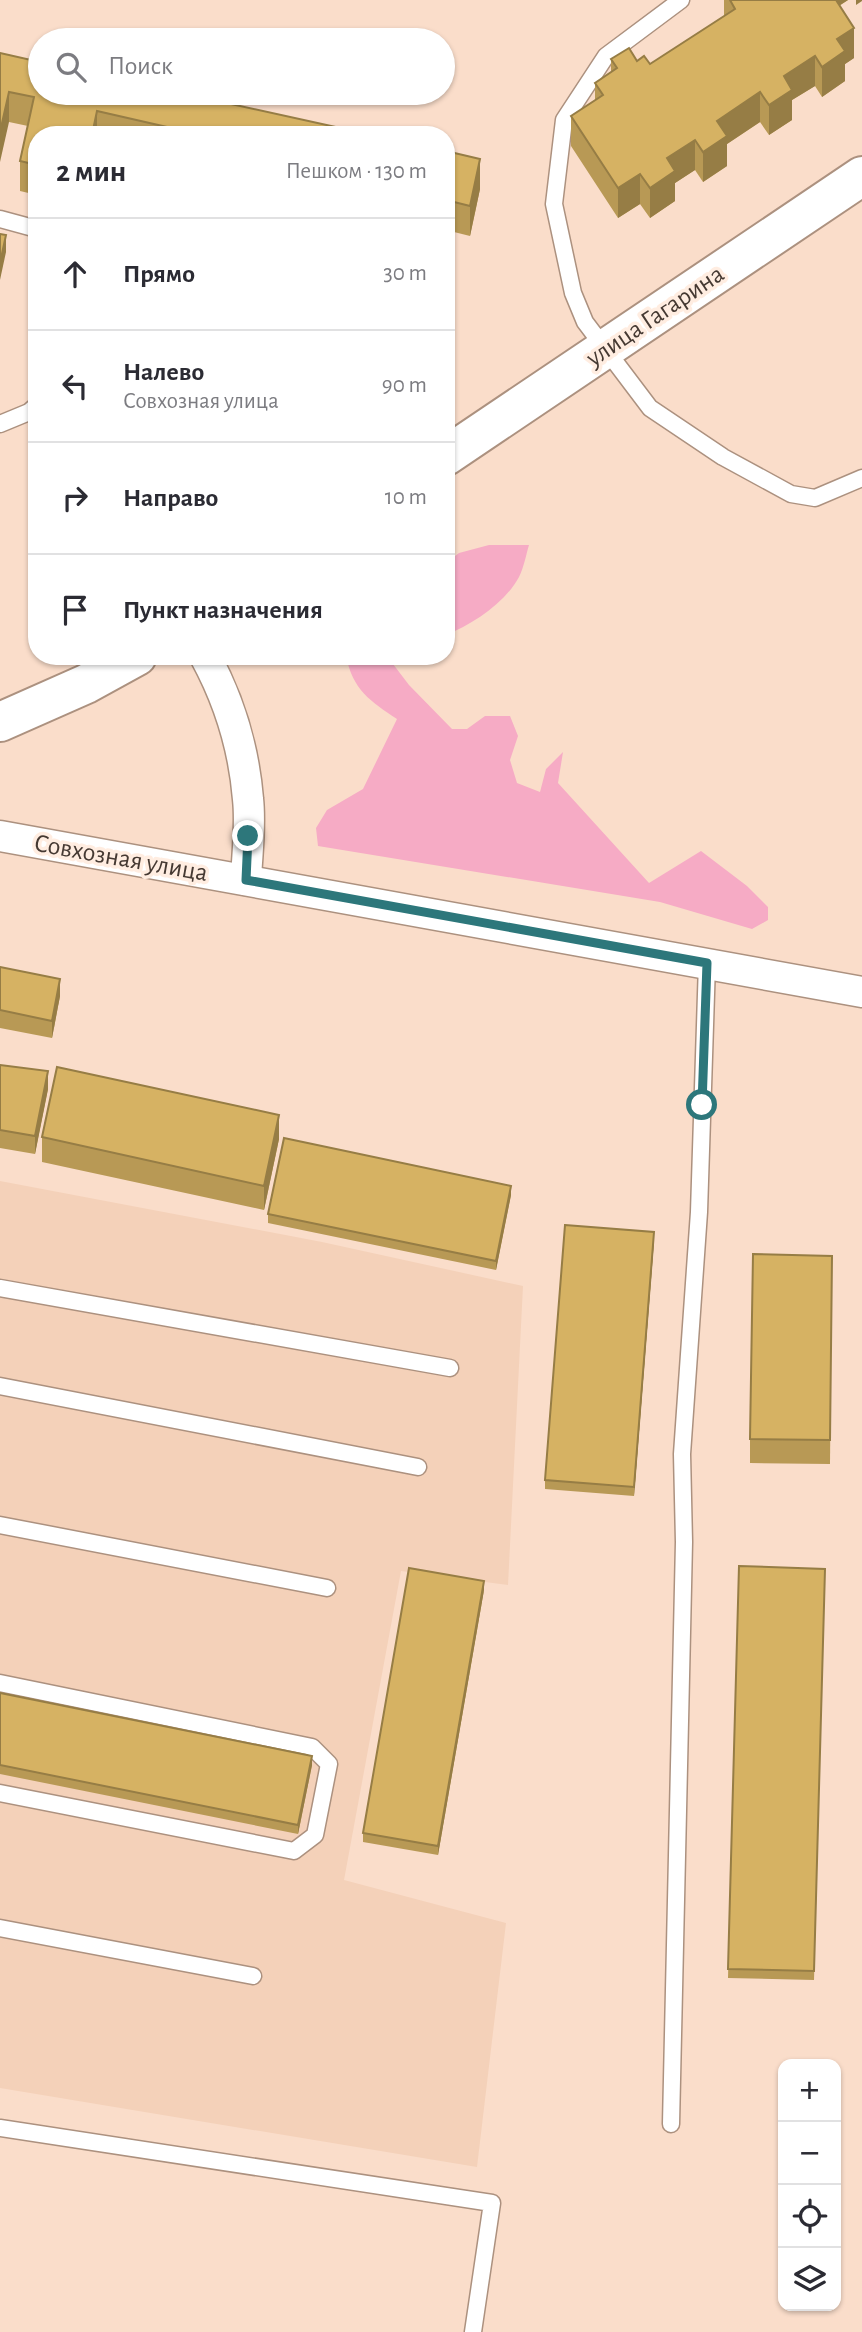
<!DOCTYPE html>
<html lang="ru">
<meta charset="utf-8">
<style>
body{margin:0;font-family:"Alegreya Sans",sans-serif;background:#f7f7f7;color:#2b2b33}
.controls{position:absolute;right:21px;bottom:21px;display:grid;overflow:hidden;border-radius:14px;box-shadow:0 2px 5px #0004}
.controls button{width:63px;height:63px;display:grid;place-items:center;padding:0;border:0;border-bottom:2px solid #e1e1e2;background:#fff;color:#2b2b33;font:35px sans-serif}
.stop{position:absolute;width:21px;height:21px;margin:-16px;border:5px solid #2d777b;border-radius:50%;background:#fff}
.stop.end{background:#2d777b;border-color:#fff;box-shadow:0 2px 7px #0008}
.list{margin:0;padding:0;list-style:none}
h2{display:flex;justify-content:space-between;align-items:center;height:91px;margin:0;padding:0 28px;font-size:30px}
h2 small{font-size:23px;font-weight:400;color:#7c7c81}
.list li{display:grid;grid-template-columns:46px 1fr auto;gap:21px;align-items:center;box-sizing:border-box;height:112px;padding:0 28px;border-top:2px solid #e1e1e2}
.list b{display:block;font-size:26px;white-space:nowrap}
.list p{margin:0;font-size:23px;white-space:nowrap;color:#7c7c81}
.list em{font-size:23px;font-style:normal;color:#7c7c81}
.icon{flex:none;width:38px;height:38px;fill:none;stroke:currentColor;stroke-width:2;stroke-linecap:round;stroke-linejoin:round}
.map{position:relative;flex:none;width:862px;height:2332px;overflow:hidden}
.search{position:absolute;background:#fff;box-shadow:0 2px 5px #0004;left:28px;top:28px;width:427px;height:77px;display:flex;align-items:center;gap:18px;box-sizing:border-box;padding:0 24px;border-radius:38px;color:#7c7c81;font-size:26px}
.panel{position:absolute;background:#fff;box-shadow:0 2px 5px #0004;left:28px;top:126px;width:427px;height:539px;border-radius:28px}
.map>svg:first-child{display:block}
</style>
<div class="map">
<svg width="862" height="2332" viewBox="0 0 862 2332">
<rect width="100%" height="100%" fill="#faddca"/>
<polygon fill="#f4d1b9" points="0,1181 322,1242 523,1286 508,1585 401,1571 344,1880 506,1923 477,2167 0,2088"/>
<g fill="#f6abc5">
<path d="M489,545H529C526,555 524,567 519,577C505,603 473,624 446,635V563L459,553Z"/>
<path d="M346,656H396L393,664L409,685L452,729H467L485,716H510L518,736L510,760L517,783L540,792L546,769L563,752L558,783L649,883L701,851L747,886L768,907V920L752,929L660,902L318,846L316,828L327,810L363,789L397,719C370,701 353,690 346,656Z"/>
</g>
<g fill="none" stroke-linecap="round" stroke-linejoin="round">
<defs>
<g id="lane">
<polyline points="681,0 606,56 564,120 554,204 573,293 585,322 650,408 723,457 791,494 815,498 862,478"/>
<polyline points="0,219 37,229"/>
<polyline points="0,424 29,412 37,405"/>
<polyline points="0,1288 450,1368"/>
<polyline points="0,1386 418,1467"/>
<polyline points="0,1525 327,1588"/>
<polyline points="0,1683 312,1747 329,1764 315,1835 294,1851 0,1793"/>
<polyline points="0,1928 253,1976"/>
<polyline points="671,2124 684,1542 682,1454 699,1212 707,963"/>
<polyline points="0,2128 492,2203 473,2332"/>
</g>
<g id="street">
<path d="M205,656C229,700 244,750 248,799C251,826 247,854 246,880"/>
<polyline points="0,836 862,992"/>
</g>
<g id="secondary">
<polyline points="446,456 862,176"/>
<polyline points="0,722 86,684 137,656"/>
</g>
</defs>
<use href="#lane" stroke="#ac917f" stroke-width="19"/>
<use href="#street" stroke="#ac917f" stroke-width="33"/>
<use href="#secondary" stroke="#ac917f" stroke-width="42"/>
<use href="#lane" stroke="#fff" stroke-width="16"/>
<use href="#street" stroke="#fff" stroke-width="30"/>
<use href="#secondary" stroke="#fff" stroke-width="38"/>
</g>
<g fill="#b89955">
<polygon points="724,0 848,0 839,6 854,58 845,64 845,81 822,97 815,86 792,100 792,120 769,135 760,122 727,144 727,166 703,182 695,170 675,183 675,201 650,218 640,204 618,218 571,146 571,116 595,101 595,83 611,72 611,59 637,61 650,64 724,16"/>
<polygon points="0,53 372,135 37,135 37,195 20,191 20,161 28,126 9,122"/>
<polygon points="446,151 480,189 470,236 446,230"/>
<polygon points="0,967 60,996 52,1038 0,1028"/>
<polygon points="0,1065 48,1089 35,1154 0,1148"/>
<polygon points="42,1137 279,1139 264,1210 42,1162"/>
<polygon points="511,1195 496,1270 268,1223 268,1214"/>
<polygon points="654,1241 634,1496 545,1489 545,1480"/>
<polygon points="832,1256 830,1464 750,1463 750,1439"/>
<polygon points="739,1566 825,1569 814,1980 728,1978"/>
<polygon points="484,1590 438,1855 363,1842 363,1833"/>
<polygon points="0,1693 312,1765 298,1834 0,1774"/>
</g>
<g fill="#967d45">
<polygon points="837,0 848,0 837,7"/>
<polygon points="856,0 862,0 862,1 856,5"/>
<polygon points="854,28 854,58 845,64 845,81 822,97 822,67 837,39"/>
<polygon points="815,56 815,86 792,100 792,120 769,135 769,105 784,76"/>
<polygon points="9,92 9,122 0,162 0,132"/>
<polygon points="760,92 760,122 727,144 727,166 703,182 703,152 717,121"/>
<polygon points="97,111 97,135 92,135"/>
<polygon points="695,140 695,170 675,183 675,201 650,218 650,188 667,158"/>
<polygon points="480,159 480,189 470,236 470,206"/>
<polygon points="640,174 640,204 618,218 618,188"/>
<polygon points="6,235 6,252 0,280 0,263"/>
<polygon points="60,979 60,996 52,1038 52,1021"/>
<polygon points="48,1071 48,1089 35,1154 35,1136"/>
<polygon points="279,1115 279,1139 264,1210 264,1186"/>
<polygon points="511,1186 511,1195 496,1270 496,1261"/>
<polygon points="654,1232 654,1241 634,1496 634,1487"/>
<polygon points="484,1581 484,1590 438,1855 438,1846"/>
<polygon points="312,1756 312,1765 298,1834 298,1825"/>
</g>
<g fill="#d6b263" stroke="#967d45" stroke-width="2">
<polygon points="730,0 836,0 854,28 837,39 845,51 822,67 815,56 784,76 792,90 769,105 760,92 717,121 727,136 703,152 695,140 667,158 675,171 650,188 640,174 618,188 571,116 603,95 595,83 617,68 611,59 629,48 637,61 644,56 650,64 735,9"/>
<polygon points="0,53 40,62 40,93 181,93 372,135 202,135 97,111 92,135 37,135 37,165 20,161 34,97 9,92 0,132"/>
<polygon points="446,151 480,159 470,206 446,200"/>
<polygon points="0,234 6,235 0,263"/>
<polygon points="0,967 60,979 52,1021 0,1010"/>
<polygon points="0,1065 48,1071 35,1136 0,1130"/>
<polygon points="57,1067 279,1115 264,1186 42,1137"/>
<polygon points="284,1138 511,1186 496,1261 268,1214"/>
<polygon points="565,1225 654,1232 634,1487 545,1480"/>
<polygon points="753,1254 832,1256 830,1440 750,1439"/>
<polygon points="739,1566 825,1569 814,1971 728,1969"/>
<polygon points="409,1568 484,1581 438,1846 363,1833"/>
<polygon points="0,1693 312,1756 298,1825 0,1765"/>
</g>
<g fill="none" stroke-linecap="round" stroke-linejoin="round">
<polyline stroke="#2d777b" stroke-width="9" points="248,836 246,880 707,963 702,1105"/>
</g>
<g text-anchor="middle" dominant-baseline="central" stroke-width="7" stroke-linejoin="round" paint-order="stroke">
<g font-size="26" fill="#453932" stroke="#ffede1">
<text transform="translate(655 316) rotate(-34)">улица Гагарина</text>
<text transform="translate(121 858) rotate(10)">Совхозная улица</text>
</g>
</g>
</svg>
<div class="controls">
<button>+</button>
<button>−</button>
<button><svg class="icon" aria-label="locate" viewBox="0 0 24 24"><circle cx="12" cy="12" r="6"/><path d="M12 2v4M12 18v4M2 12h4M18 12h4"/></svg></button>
<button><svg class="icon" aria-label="layers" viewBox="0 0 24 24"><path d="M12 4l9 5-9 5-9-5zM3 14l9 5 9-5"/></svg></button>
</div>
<div class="stop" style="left:702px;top:1105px"></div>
<div class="stop end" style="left:248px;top:836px"></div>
<div class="search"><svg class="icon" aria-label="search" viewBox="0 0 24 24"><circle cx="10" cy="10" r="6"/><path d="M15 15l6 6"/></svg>Поиск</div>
<section class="panel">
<h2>2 мин<small>Пешком · 130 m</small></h2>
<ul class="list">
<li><svg class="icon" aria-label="ahead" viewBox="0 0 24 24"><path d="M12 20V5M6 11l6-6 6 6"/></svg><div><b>Прямо</b></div><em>30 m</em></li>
<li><svg class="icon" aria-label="left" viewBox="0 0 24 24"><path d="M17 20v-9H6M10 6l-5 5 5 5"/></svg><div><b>Налево</b><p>Совхозная улица</p></div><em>90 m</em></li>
<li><svg class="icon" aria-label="right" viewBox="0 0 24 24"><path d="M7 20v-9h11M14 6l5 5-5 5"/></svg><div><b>Направо</b></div><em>10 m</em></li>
<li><svg class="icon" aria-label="arrive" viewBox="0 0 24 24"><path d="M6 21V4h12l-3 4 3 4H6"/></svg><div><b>Пункт назначения</b></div></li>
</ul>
</section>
</div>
